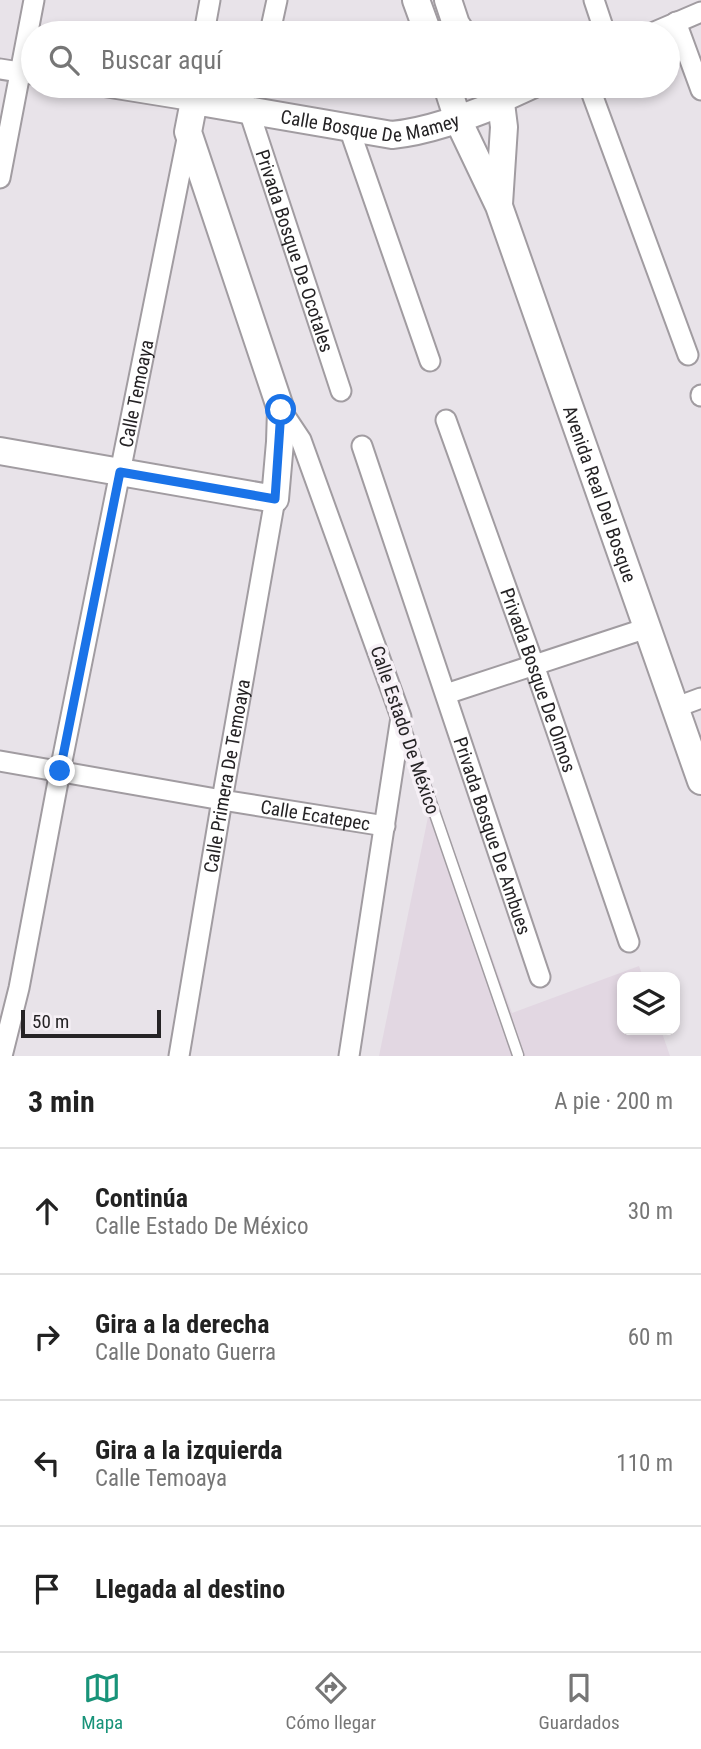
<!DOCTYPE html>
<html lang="es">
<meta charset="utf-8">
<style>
body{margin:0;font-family:"Roboto Condensed",sans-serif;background:#f2f2f2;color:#222}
.controls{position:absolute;right:21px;bottom:21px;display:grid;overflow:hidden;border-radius:14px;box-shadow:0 4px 10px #0003}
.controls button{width:63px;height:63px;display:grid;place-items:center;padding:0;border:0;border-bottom:2px solid #e0e0e0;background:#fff;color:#222;font:35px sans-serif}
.scale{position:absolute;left:21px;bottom:18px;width:140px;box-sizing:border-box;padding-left:7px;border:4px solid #252325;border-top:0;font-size:19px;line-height:24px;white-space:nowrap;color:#252325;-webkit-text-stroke:5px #f6f0f6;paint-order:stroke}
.stop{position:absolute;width:21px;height:21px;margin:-16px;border:5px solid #1a73e8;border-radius:50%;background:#fff}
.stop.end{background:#1a73e8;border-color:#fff;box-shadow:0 2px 7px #0008}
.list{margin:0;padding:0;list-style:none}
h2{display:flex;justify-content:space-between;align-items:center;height:91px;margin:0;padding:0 28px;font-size:30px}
h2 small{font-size:23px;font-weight:400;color:#767676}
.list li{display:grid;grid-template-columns:46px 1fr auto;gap:21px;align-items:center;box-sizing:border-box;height:126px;padding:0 28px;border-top:2px solid #e0e0e0}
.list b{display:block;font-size:26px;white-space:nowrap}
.list p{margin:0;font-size:23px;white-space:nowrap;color:#767676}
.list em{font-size:23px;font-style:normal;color:#767676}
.icon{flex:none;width:38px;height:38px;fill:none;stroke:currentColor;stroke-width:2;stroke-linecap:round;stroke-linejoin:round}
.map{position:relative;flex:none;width:701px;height:1056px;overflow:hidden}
.search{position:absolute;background:#fff;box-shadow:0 4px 10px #0003;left:21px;right:21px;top:21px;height:77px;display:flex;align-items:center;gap:18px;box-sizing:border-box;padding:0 24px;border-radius:38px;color:#767676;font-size:26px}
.sheet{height:595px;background:#fff}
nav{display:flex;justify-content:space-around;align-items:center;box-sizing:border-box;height:98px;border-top:2px solid #e0e0e0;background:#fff;font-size:19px;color:#767676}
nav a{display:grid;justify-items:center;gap:4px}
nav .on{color:#189379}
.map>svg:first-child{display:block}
</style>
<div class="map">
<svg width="701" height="1056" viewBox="0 0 701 1056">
<rect width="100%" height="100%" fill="#e8e3e9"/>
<polygon fill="#e2d7e2" points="441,814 512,1013 639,966 643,977 622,977 622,1030 661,1030 670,1056 379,1056 428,817"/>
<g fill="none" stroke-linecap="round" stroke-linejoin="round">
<defs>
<polyline id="lane" points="404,724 518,1055"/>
<g id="street">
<polyline points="594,0 605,33"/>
<polyline points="676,22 701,90"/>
<polyline points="272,23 277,0"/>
<polyline points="204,33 210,0"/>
<polyline points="652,33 701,12"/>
<polyline points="0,69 32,74"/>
<polyline points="101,86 194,101 196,86"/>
<polyline points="589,86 688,355"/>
<polyline points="501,103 538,86"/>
<path id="s1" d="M249,111L341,391"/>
<polyline points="349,128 430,361"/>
<polyline points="0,178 34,0"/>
<polyline points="701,395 701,396"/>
<polyline points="281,410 301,440 401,717 349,1056"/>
<path id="s2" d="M446,420L534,665L629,942"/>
<path id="s3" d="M362,446L540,977"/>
<polyline points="446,694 647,628"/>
<polyline points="674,708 701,698"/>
<path id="s4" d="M0,761L222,800L385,826"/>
<path id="s5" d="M2,1056L19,988L60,771L188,134"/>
<path id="s6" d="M179,1056L222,800L275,499"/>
</g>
<g id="secondary">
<polyline points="416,0 428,33"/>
<polyline points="448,0 456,24 462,33"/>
<path id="s7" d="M447,86L458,120L499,206L701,781"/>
<polyline points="492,86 501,103 504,127 499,204"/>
<path id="s8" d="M0,451L275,499L280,442L281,410L188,132L194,101L392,135C430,131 465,117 501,103"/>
</g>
</defs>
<use href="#lane" stroke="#a19ca1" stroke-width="13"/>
<use href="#street" stroke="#a19ca1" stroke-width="23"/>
<use href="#secondary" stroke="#a19ca1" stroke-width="30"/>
<use href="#lane" stroke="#fff" stroke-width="10"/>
<use href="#street" stroke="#fff" stroke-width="19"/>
<use href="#secondary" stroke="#fff" stroke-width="26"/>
</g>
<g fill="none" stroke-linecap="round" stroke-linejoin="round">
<polyline stroke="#1a73e8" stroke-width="9" points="60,771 120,472 275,499 281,410"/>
</g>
<g text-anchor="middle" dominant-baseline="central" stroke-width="7" stroke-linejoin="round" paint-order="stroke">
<g font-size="19" fill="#252325" stroke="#f6f0f6">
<text stroke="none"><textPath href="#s8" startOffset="872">Calle Bosque De Mamey</textPath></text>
<text stroke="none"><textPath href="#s1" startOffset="147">Privada Bosque De Ocotales</textPath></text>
<text stroke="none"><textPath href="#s5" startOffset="676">Calle Temoaya</textPath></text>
<text stroke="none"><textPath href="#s7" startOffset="436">Avenida Real Del Bosque</textPath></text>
<text stroke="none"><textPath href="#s2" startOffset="276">Privada Bosque De Olmos</textPath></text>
<text transform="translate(405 730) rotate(71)">Calle Estado De México</text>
<text stroke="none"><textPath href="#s6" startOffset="284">Calle Primera De Temoaya</textPath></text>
<text stroke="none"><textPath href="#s4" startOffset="320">Calle Ecatepec</textPath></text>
<text stroke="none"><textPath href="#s3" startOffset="411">Privada Bosque De Ambues</textPath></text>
</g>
</g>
</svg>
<div class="controls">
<button><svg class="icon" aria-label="layers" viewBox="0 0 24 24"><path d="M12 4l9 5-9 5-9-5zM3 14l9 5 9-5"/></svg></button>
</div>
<div class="scale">50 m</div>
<div class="stop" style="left:281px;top:410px"></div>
<div class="stop end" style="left:60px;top:771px"></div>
<div class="search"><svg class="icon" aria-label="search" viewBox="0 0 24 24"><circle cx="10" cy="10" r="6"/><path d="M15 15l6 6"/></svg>Buscar aquí</div>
</div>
<section class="sheet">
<h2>3 min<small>A pie · 200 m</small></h2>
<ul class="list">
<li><svg class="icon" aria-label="ahead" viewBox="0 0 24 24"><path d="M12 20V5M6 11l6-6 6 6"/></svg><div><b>Continúa</b><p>Calle Estado De México</p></div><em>30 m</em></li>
<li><svg class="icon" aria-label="right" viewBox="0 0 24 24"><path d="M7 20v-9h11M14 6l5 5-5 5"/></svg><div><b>Gira a la derecha</b><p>Calle Donato Guerra</p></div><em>60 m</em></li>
<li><svg class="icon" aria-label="left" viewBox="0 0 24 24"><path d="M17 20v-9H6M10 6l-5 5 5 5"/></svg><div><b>Gira a la izquierda</b><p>Calle Temoaya</p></div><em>110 m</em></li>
<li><svg class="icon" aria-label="arrive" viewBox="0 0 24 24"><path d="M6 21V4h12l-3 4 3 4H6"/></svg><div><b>Llegada al destino</b></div></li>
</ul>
</section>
<nav>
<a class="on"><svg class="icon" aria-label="map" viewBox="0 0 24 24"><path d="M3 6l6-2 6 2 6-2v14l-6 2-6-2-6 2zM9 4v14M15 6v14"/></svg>Mapa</a>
<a><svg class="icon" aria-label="directions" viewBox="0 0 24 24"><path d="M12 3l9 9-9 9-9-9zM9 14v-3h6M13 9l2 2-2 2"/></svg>Cómo llegar</a>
<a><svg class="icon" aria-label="saved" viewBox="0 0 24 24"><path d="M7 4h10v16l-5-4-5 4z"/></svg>Guardados</a>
</nav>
